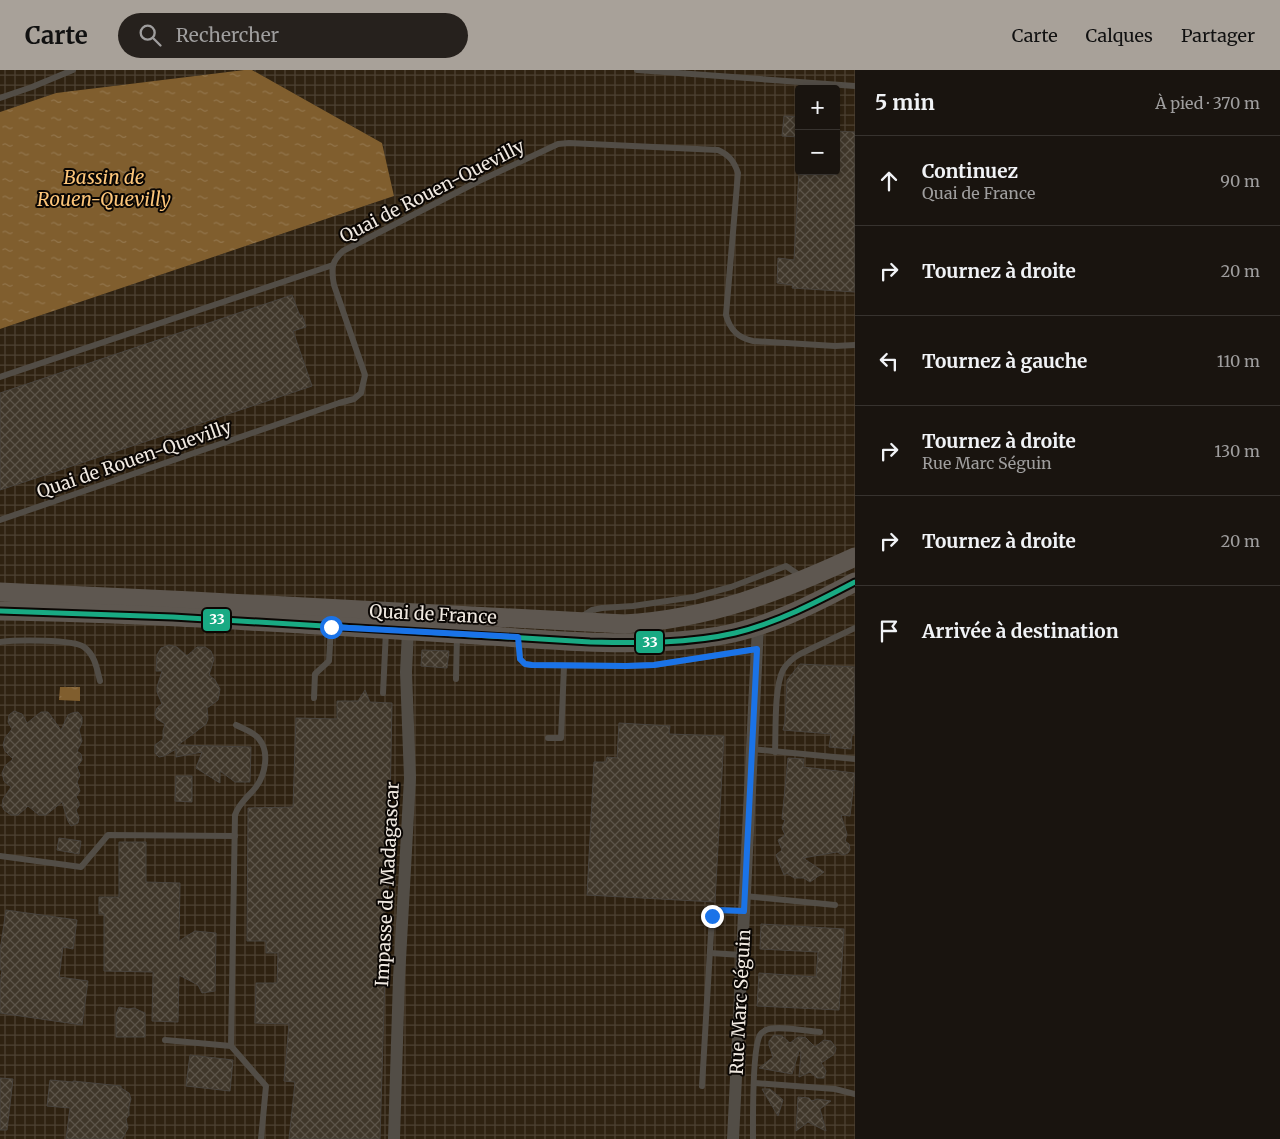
<!DOCTYPE html>
<html lang="fr">
<meta charset="utf-8">
<style>
body{margin:0;font-family:Merriweather,serif;background:#26211d;color:#f1f3f6}
.controls{position:absolute;right:15px;top:15px;display:grid;overflow:hidden;border-radius:5px;box-shadow:0 2px 8px #0003}
.controls button{width:45px;height:45px;display:grid;place-items:center;padding:0;border:0;border-bottom:1px solid #37332f;background:#19140f;color:#f1f3f6;font:25px sans-serif}
.stop{position:absolute;width:15px;height:15px;margin:-11px;border:4px solid #1a73e8;border-radius:50%;background:#fff}
.stop.end{background:#1a73e8;border-color:#fff;box-shadow:0 1px 5px #0008}
.list{margin:0;padding:0;list-style:none}
h2{display:flex;justify-content:space-between;align-items:center;height:65px;margin:0;padding:0 20px;font-size:21px}
h2 small{font-size:16px;font-weight:400;color:#9f9e9e}
.list li{display:grid;grid-template-columns:32px 1fr auto;gap:15px;align-items:center;box-sizing:border-box;height:90px;padding:0 20px;border-top:1px solid #37332f}
.list b{display:block;font-size:19px;white-space:nowrap}
.list p{margin:0;font-size:16px;white-space:nowrap;color:#9f9e9e}
.list em{font-size:16px;font-style:normal;color:#9f9e9e}
.icon{flex:none;width:28px;height:28px;fill:none;stroke:currentColor;stroke-width:2;stroke-linecap:round;stroke-linejoin:round}
.map{position:relative;flex:none;width:855px;height:1069px;overflow:hidden}
header{display:flex;align-items:center;gap:30px;box-sizing:border-box;height:70px;padding:0 25px;background:#a8a199;color:#111}
header strong{font-size:24px}
nav{display:flex;gap:28px;margin-inline-start:auto;font-size:18px}
.search{width:350px;height:45px;background:#26211d;display:flex;align-items:center;gap:12px;box-sizing:border-box;padding:0 18px;border-radius:28px;color:#9f9e9e;font-size:19px}
main{display:flex}
aside{flex:1;background:#19140f}
.map>svg:first-child{display:block}
</style>
<header>
<strong>Carte</strong>
<div class="search"><svg class="icon" aria-label="search" viewBox="0 0 24 24"><circle cx="10" cy="10" r="6"/><path d="M15 15l6 6"/></svg>Rechercher</div>
<nav><a>Carte</a><a>Calques</a><a>Partager</a></nav>
</header>
<main>
<div class="map">
<svg width="855" height="1069" viewBox="0 0 855 1069">
<defs>
<pattern id="industrial-grid" width="8" height="8" patternUnits="userSpaceOnUse" patternTransform="scale(1.25)"><rect width="8" height="8" fill="#2f2211"/><path d="M0 4h8M4 0v8" fill="none" stroke="#4d4233"/></pattern>
<pattern id="water-ripples" width="26" height="14" patternUnits="userSpaceOnUse" patternTransform="scale(1.25)"><rect width="26" height="14" fill="#805e2e"/><path d="M2 4q2-2 4 0t4 0M15 11q2-2 4 0t4 0" fill="none" stroke="#92754c"/></pattern>
<pattern id="building-cross-hatch" width="8" height="8" patternUnits="userSpaceOnUse" patternTransform="scale(1.25)"><rect width="8" height="8" fill="#40372a"/><path d="M0 0l8 8M0 8l8-8" fill="none" stroke="#5c5449"/></pattern>
</defs>
<rect width="100%" height="100%" fill="#211b14"/>
<g fill="url(#industrial-grid)" fill-rule="evenodd">
<polygon points="0,0 244,0 56,23 0,42"/>
<path d="M252,0H855V1069H0V259L394,126L382,73ZM799,19H836V101H799Z"/>
</g>
<g fill="url(#water-ripples)">
<polygon points="244,0 252,0 382,73 394,126 0,259 0,42 56,23"/>
<polygon points="60,617 80,617 80,631 59,630"/>
</g>
<g fill="url(#building-cross-hatch)" stroke="#49443e">
<polygon points="784,46 799,47 799,67 782,66"/>
<polygon points="836,61 855,62 855,222 792,218 793,215 777,213 778,188 794,190 799,101 836,101"/>
<polygon points="292,225 300,246 302,245 306,257 293,261 312,316 0,420 0,323"/>
<polygon points="169,575 177,577 187,586 197,577 205,577 211,581 214,589 209,605 215,610 220,619 218,630 207,638 208,649 206,654 178,675 251,677 250,712 235,712 220,701 220,713 196,698 202,682 176,687 176,679 164,686 159,687 155,683 155,675 163,669 163,661 165,654 157,649 155,644 157,638 162,634 157,622 157,617 162,601 156,601 157,585 161,578"/>
<polygon points="422,580 449,581 447,598 421,596"/>
<polygon points="800,594 855,597 854,664 852,664 851,679 829,677 831,664 783,660 785,652 787,610"/>
<polygon points="365,620 370,632 392,633 388,840 384,840 385,905 380,1069 289,1069 295,1012 284,1011 289,954 255,953 256,913 277,913 278,883 266,883 266,871 247,871 248,738 293,737 296,648 337,649 337,631 358,631"/>
<polygon points="14,641 22,644 27,653 41,642 48,642 61,660 68,645 72,643 78,642 82,647 82,653 79,660 82,671 77,681 81,684 82,690 77,697 80,705 77,712 80,721 76,727 79,732 79,736 76,740 79,748 78,753 71,756 68,751 62,732 46,745 39,745 28,736 18,745 11,745 4,740 2,736 3,729 11,717 4,711 2,703 5,696 13,689 5,681 3,675 5,668 12,659 8,652 9,645"/>
<polygon points="619,653 670,656 669,664 724,666 715,832 587,825 594,692 606,692 607,687 617,688"/>
<polygon points="788,688 804,689 803,697 855,703 850,746 841,745 847,764 845,771 849,774 850,780 848,783 843,785 837,782 803,788 824,802 810,812 804,808 794,808 787,803 784,805 776,785 782,780 778,770 785,765 782,758 785,750 782,749"/>
<polygon points="176,706 192,706 192,732 175,731"/>
<polygon points="59,768 81,771 79,784 57,780"/>
<polygon points="119,772 146,772 146,812 180,813 179,871 195,861 216,863 215,921 202,923 198,915 179,905 178,952 152,951 153,902 104,901 104,844 99,844 99,827 119,827"/>
<polygon points="6,840 77,850 73,879 63,877 59,907 88,911 82,955 0,943 0,914 2,900 0,900 0,881"/>
<polygon points="761,854 844,859 839,940 757,936 759,903 816,907 818,882 760,879"/>
<polygon points="119,937 128,939 134,938 145,943 145,967 116,967 116,944"/>
<polygon points="774,965 782,966 790,973 798,967 802,967 806,968 815,977 824,970 831,971 836,978 835,982 833,985 821,993 826,1001 824,1008 817,1008 810,1002 799,1007 801,982 799,981 792,1004 759,998 773,987 769,975 769,971"/>
<polygon points="190,985 233,990 230,1021 186,1016"/>
<polygon points="0,1008 13,1009 7,1060 0,1060"/>
<polygon points="50,1010 73,1012 73,1011 121,1016 121,1018 129,1023 131,1029 129,1036 129,1045 126,1049 128,1058 122,1069 66,1069 70,1038 47,1036"/>
<polygon points="762,1019 770,1019 783,1030 778,1046"/>
<polygon points="798,1027 809,1028 812,1031 817,1029 831,1031 820,1039 826,1061 808,1052 796,1061"/>
</g>
<g fill="none" stroke-linecap="round" stroke-linejoin="round">
<g stroke="#524d46" stroke-width="6">
<polyline points="637,0 855,16"/>
<polyline points="0,28 32,17 73,0"/>
<polyline points="0,307 333,195"/>
<path d="M0,450L339,333L354,329L361,323L365,305L334,215C331,199 331,192 343,181L477,112L558,74L569,73L718,80C729,85 734,91 738,103L726,245C730,260 738,268 753,271L835,276L855,275"/>
<polyline points="581,547 592,540 602,538 633,536 694,527 731,517 786,496 802,507"/>
<polyline points="519,571 520,589 525,594 531,595 626,596 654,595 757,579"/>
<path d="M0,572C16,570 73,569 84,577C95,585 97,599 100,611"/>
<polyline points="456,609 457,565"/>
<polyline points="383,623 386,561"/>
<polyline points="314,628 315,604 329,591 331,558"/>
<polyline points="548,668 561,668 564,596"/>
<polyline points="752,679 855,689"/>
<path d="M775,682C776,660 774,618 783,600C787,593 793,588 800,584L855,558"/>
<polyline points="0,786 81,797 108,765 235,766"/>
<polyline points="745,826 835,835"/>
<polyline points="710,883 742,885"/>
<polyline points="165,970 231,976 266,1016 261,1069"/>
<path d="M231,976L235,745C239,733 248,727 256,717C265,705 270,682 259,669C254,662 244,659 236,655"/>
<polyline points="755,1013 835,1019 855,1024"/>
<polyline points="702,1016 712,846 716,840 744,841"/>
<path d="M753,1069C753,1050 752,979 760,965C761,963 764,961 766,960C777,955 806,961 820,962"/>
</g>
<g stroke="#524d46" stroke-width="12">
<polyline points="394,1069 399,908 410,708 406,602 408,561"/>
<polyline points="733,1069 758,556"/>
</g>
<g stroke="#5e5750" stroke-width="19">
<path d="M0,522L192,531L624,554C709,549 779,522 855,487"/>
<path d="M0,541C154,543 308,555 461,564C544,569 636,580 718,566C766,558 812,535 855,512"/>
</g>
<defs>
<path id="bus-1" d="M0,541L173,547L590,572C638,573 688,574 735,563C777,553 817,532 855,512"/>
</defs>
<use href="#bus-1" stroke="#0b0704" stroke-width="9"/>
<use href="#bus-1" stroke="#19aa83" stroke-width="5"/>
</g>
<g fill="none" stroke-linecap="round" stroke-linejoin="round">
<polyline stroke="#1a73e8" stroke-width="6" points="331,557 518,567 520,589 525,594 532,595 626,596 654,595 757,579 744,841 716,840 712,846"/>
</g>
<g text-anchor="middle" dominant-baseline="central" stroke-width="4" stroke-linejoin="round" paint-order="stroke">
<g font-size="18" fill="#f0e9e1" stroke="#0b0704">
<text transform="translate(432 121) rotate(-27)">Quai de Rouen-Quevilly</text>
<text transform="translate(134 389) rotate(-19)">Quai de Rouen-Quevilly</text>
<text transform="translate(433 544) rotate(3)">Quai de France</text>
<text transform="translate(387 814) rotate(-87)">Impasse de Madagascar</text>
<text transform="translate(740 932) rotate(-87)">Rue Marc Séguin</text>
</g>
<g font-size="19" font-style="italic" fill="#fdc67a" stroke="#0b0704">
<text x="104" y="107">Bassin de<tspan x="104" dy="22">Rouen-Quevilly</tspan></text>
</g>
</g>
<g stroke="#0b0704" stroke-width="2">
<rect x="202" y="538" width="29" height="24" rx="5" fill="#19aa83"/>
<rect x="635" y="560" width="29" height="24" rx="5" fill="#19aa83"/>
</g>
<g font-size="14" text-anchor="middle" font-weight="bold" fill="#fff">
<text x="217" y="554">33</text>
<text x="650" y="577">33</text>
</g>
</svg>
<div class="controls">
<button>+</button>
<button>−</button>
</div>
<div class="stop" style="left:331px;top:557px"></div>
<div class="stop end" style="left:712px;top:846px"></div>
</div>
<aside>
<h2>5 min<small>À pied · 370 m</small></h2>
<ul class="list">
<li><svg class="icon" aria-label="ahead" viewBox="0 0 24 24"><path d="M12 20V5M6 11l6-6 6 6"/></svg><div><b>Continuez</b><p>Quai de France</p></div><em>90 m</em></li>
<li><svg class="icon" aria-label="right" viewBox="0 0 24 24"><path d="M7 20v-9h11M14 6l5 5-5 5"/></svg><div><b>Tournez à droite</b></div><em>20 m</em></li>
<li><svg class="icon" aria-label="left" viewBox="0 0 24 24"><path d="M17 20v-9H6M10 6l-5 5 5 5"/></svg><div><b>Tournez à gauche</b></div><em>110 m</em></li>
<li><svg class="icon" aria-label="right" viewBox="0 0 24 24"><path d="M7 20v-9h11M14 6l5 5-5 5"/></svg><div><b>Tournez à droite</b><p>Rue Marc Séguin</p></div><em>130 m</em></li>
<li><svg class="icon" aria-label="right" viewBox="0 0 24 24"><path d="M7 20v-9h11M14 6l5 5-5 5"/></svg><div><b>Tournez à droite</b></div><em>20 m</em></li>
<li><svg class="icon" aria-label="arrive" viewBox="0 0 24 24"><path d="M6 21V4h12l-3 4 3 4H6"/></svg><div><b>Arrivée à destination</b></div></li>
</ul>
</aside>
</main>
